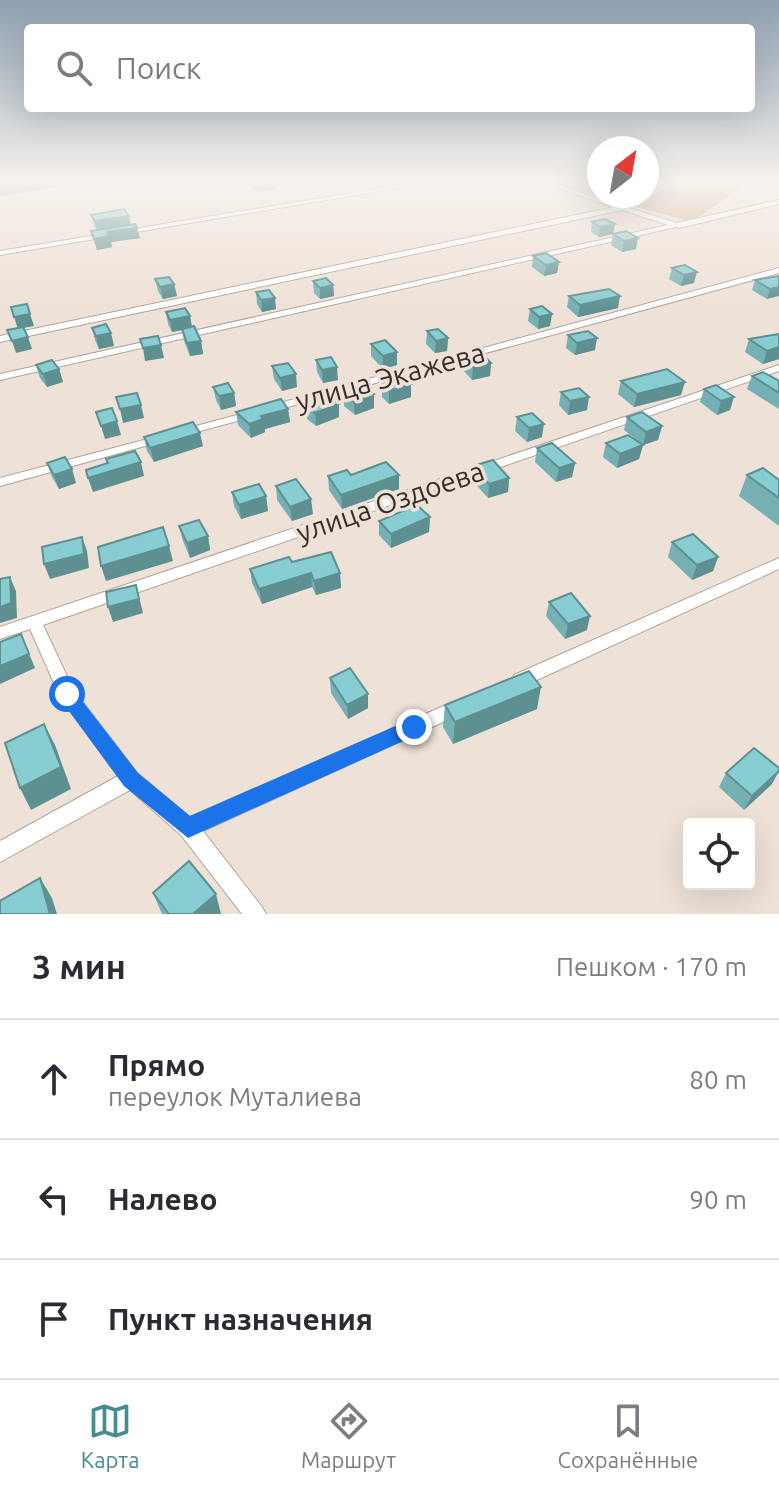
<!DOCTYPE html>
<html lang="ru">
<meta charset="utf-8">
<style>
body{margin:0;font-family:Ubuntu,sans-serif;background:#f7f7f7;color:#2b2b33}
.controls{position:absolute;right:24px;bottom:24px;display:grid;overflow:hidden;border-radius:8px;box-shadow:0 8px 32px #0002}
.controls button{width:72px;height:72px;display:grid;place-items:center;padding:0;border:0;border-bottom:2px solid #e1e1e2;background:#fff;color:#2b2b33;font:40px sans-serif}
.compass{position:absolute;left:587px;top:136px;width:72px;height:72px;border-radius:50%;background:#fff;box-shadow:0 8px 32px #0002;rotate:31deg}
.stop{position:absolute;width:24px;height:24px;margin:-18px;border:6px solid #1a73e8;border-radius:50%;background:#fff}
.stop.end{background:#1a73e8;border-color:#fff;box-shadow:0 2px 8px #0008}
.list{margin:0;padding:0;list-style:none}
h2{display:flex;justify-content:space-between;align-items:center;height:104px;margin:0;padding:0 32px;font-size:34px}
h2 small{font-size:26px;font-weight:400;color:#7c7c81}
.list li{display:grid;grid-template-columns:52px 1fr auto;gap:24px;align-items:center;box-sizing:border-box;height:120px;padding:0 32px;border-top:2px solid #e1e1e2}
.list b{display:block;font-size:30px;white-space:nowrap}
.list p{margin:0;font-size:26px;white-space:nowrap;color:#7c7c81}
.list em{font-size:26px;font-style:normal;color:#7c7c81}
.icon{flex:none;width:44px;height:44px;fill:none;stroke:currentColor;stroke-width:2;stroke-linecap:round;stroke-linejoin:round}
.map{position:relative;flex:none;width:779px;height:914px;overflow:hidden}
.search{position:absolute;background:#fff;box-shadow:0 8px 32px #0002;left:24px;right:24px;top:24px;height:88px;display:flex;align-items:center;gap:20px;box-sizing:border-box;padding:0 28px;border-radius:8px;color:#7c7c81;font-size:30px}
.sheet{height:464px;background:#fff}
nav{display:flex;justify-content:space-around;align-items:center;box-sizing:border-box;height:112px;border-top:2px solid #e1e1e2;background:#fff;font-size:22px;color:#7c7c81}
nav a{display:grid;justify-items:center;gap:4px}
nav .on{color:#448c90}
.map>svg:first-child{display:block}
</style>
<div class="map">
<svg width="779" height="914" viewBox="0 0 779 914">
<rect width="100%" height="100%" fill="#eee1d7"/>
<polygon fill="#ccaa8e" points="544,182 599,182 599,196 647,196 647,182 748,182 692,222"/>
<g fill="none" stroke-linecap="round" stroke-linejoin="round">
<defs>
<g id="street">
<polygon points="99,182 105,182 108,187 103,188"/>
<polygon points="419,182 433,182 0,255 0,251"/>
<polygon points="540,182 549,182 623,206 629,205 629,208 677,223 779,200 779,204 679,228 676,227 0,380 0,374 668,225 622,210 0,342 0,336 614,207"/>
<polygon points="779,268 779,273 273,411 265,411 263,409 265,407"/>
<polygon points="779,365 779,371 43,625 73,689 137,773 190,817 453,702 459,700 465,702 467,707 465,712 203,831 262,907 266,914 242,914 181,835 130,790 0,862 0,841 118,776 61,699 30,629 0,639 0,627"/>
<polygon points="252,411 256,412 258,414 256,416 185,435 179,432 181,430"/>
<polygon points="159,436 163,437 165,439 163,441 0,486 0,478"/>
<polygon points="779,558 779,569 526,685 520,687 514,685 512,680 514,675"/>
</g>
</defs>
<use href="#street" stroke="#aea399" stroke-width="2"/>
<use href="#street" fill="#fff" fill-rule="evenodd"/>
</g>
<g fill="#74b0b4">
<polygon points="245,182 273,182 274,189 257,192"/>
<polygon points="91,215 137,228 140,238 111,242 112,247 97,250 91,231 97,231 94,225"/>
<polygon points="592,222 615,224 613,234 599,237 591,232"/>
<polygon points="626,231 636,249 622,252 611,245 613,234"/>
<polygon points="533,256 559,262 557,273 544,276 532,267"/>
<polygon points="685,265 694,283 681,286 669,279 672,268"/>
<polygon points="779,276 767,299 752,290 755,280"/>
<polygon points="155,279 174,284 177,296 163,299 158,291"/>
<polygon points="313,281 333,285 334,296 320,299 314,293"/>
<polygon points="256,292 276,309 262,312 257,304"/>
<polygon points="569,296 618,308 578,317 567,307"/>
<polygon points="530,309 550,326 538,329 528,321"/>
<polygon points="166,312 190,316 192,327 201,341 203,354 190,356 184,341 182,330 172,332 168,324"/>
<polygon points="92,328 114,346 99,349 95,340"/>
<polygon points="427,331 448,338 447,351 435,353 426,344"/>
<polygon points="779,334 779,359 763,364 745,352 749,339"/>
<polygon points="568,335 595,350 575,355 566,348"/>
<polygon points="371,344 397,352 397,365 383,369 371,356"/>
<polygon points="464,358 491,363 490,376 472,380 464,371"/>
<polygon points="316,360 338,380 323,383 317,372"/>
<polygon points="36,365 59,369 63,382 47,387 40,378"/>
<polygon points="272,366 297,387 282,391 274,379"/>
<polygon points="752,376 779,381 779,409 747,389"/>
<polygon points="621,381 681,395 634,407 618,394"/>
<polygon points="382,384 411,384 411,397 389,404 382,397"/>
<polygon points="716,385 730,410 717,415 700,402 704,389"/>
<polygon points="213,387 234,393 236,406 221,410 216,400"/>
<polygon points="561,392 587,410 568,415 559,405"/>
<polygon points="344,393 374,408 355,415 344,406"/>
<polygon points="339,404 339,417 316,426 307,419 306,405"/>
<polygon points="288,409 290,422 265,429 265,432 251,438 238,425 236,412"/>
<polygon points="517,417 542,437 527,442 515,431"/>
<polygon points="627,417 662,426 658,440 643,445 624,430"/>
<polygon points="144,437 203,446 154,462 147,451"/>
<polygon points="606,443 643,445 639,459 617,468 603,457"/>
<polygon points="537,448 575,463 572,477 556,482 535,462"/>
<polygon points="47,463 76,483 59,489 52,477"/>
<polygon points="473,466 509,478 508,492 488,498 472,480"/>
<polygon points="351,475 399,475 399,489 342,509 329,490 328,476"/>
<polygon points="747,475 779,480 779,526 739,496"/>
<polygon points="276,486 313,514 292,521 277,500"/>
<polygon points="232,492 266,496 268,511 241,519 234,506"/>
<polygon points="430,517 429,532 391,548 379,535 379,521"/>
<polygon points="179,526 208,536 210,550 190,558 183,541"/>
<polygon points="672,542 718,557 713,571 692,580 668,557"/>
<polygon points="292,562 340,573 341,588 316,595 312,587 262,604 252,583 250,569"/>
<polygon points="549,602 587,630 565,639 546,616"/>
<polygon points="330,678 368,708 348,719 331,693"/>
<polygon points="445,705 537,709 453,744 443,727"/>
<polygon points="726,773 772,784 744,810 719,787"/>
<polygon points="153,893 222,914 162,914"/>
</g>
<g fill="#5e9092">
<polygon points="0,182 58,182 60,186 2,196 0,190"/>
<polygon points="256,182 273,182 274,189 257,192"/>
<polygon points="129,216 131,226 98,232 95,221"/>
<polygon points="615,224 613,234 599,237 600,227"/>
<polygon points="137,228 140,238 111,242 112,247 97,250 94,239 107,232"/>
<polygon points="638,238 636,249 622,252 624,241"/>
<polygon points="559,262 557,273 544,276 546,265"/>
<polygon points="697,272 694,283 681,286 684,275"/>
<polygon points="174,284 177,296 163,299 160,287"/>
<polygon points="333,285 334,296 320,299 320,288"/>
<polygon points="779,287 779,296 767,299 770,289"/>
<polygon points="620,296 618,308 578,317 580,305"/>
<polygon points="275,298 276,309 262,312 261,300"/>
<polygon points="30,314 34,326 18,329 14,317"/>
<polygon points="552,314 550,326 538,329 539,317"/>
<polygon points="190,316 192,328 172,332 170,320"/>
<polygon points="111,333 114,346 99,349 96,336"/>
<polygon points="28,337 32,349 16,353 12,341"/>
<polygon points="448,338 447,351 435,353 436,341"/>
<polygon points="597,338 595,350 575,355 577,343"/>
<polygon points="201,341 203,354 190,356 187,343"/>
<polygon points="161,345 164,358 145,361 143,348"/>
<polygon points="779,347 779,359 763,364 767,351"/>
<polygon points="397,352 397,365 383,369 383,356"/>
<polygon points="491,363 490,376 472,380 473,367"/>
<polygon points="337,367 338,380 323,383 322,370"/>
<polygon points="59,369 63,382 47,387 43,374"/>
<polygon points="296,374 297,387 282,391 280,378"/>
<polygon points="685,382 681,395 634,407 637,394"/>
<polygon points="411,384 411,397 389,404 389,391"/>
<polygon points="234,393 236,406 221,410 219,396"/>
<polygon points="374,394 374,408 355,415 354,402"/>
<polygon points="589,397 587,410 568,415 570,401"/>
<polygon points="734,397 730,410 717,415 721,401"/>
<polygon points="339,404 339,417 316,426 315,413"/>
<polygon points="141,405 144,418 123,423 120,409"/>
<polygon points="288,409 290,422 265,429 265,432 251,438 249,424 261,416"/>
<polygon points="117,421 121,435 105,439 101,426"/>
<polygon points="544,424 542,437 527,442 529,428"/>
<polygon points="662,426 658,440 643,445 646,432"/>
<polygon points="200,433 203,446 154,462 150,448"/>
<polygon points="643,445 639,459 617,468 620,454"/>
<polygon points="141,462 144,476 93,492 88,478"/>
<polygon points="575,463 572,477 556,482 559,468"/>
<polygon points="72,469 76,483 59,489 54,475"/>
<polygon points="399,475 399,489 342,509 341,495"/>
<polygon points="509,478 508,492 488,498 489,484"/>
<polygon points="266,496 268,511 241,519 239,505"/>
<polygon points="311,499 313,514 292,521 290,507"/>
<polygon points="430,517 429,532 391,548 391,534"/>
<polygon points="208,536 210,550 190,558 187,543"/>
<polygon points="82,537 87,551 89,568 50,579 44,564"/>
<polygon points="169,546 173,561 106,581 101,566"/>
<polygon points="718,557 713,571 692,580 697,565"/>
<polygon points="311,573 312,587 262,604 259,589"/>
<polygon points="340,573 341,588 316,595 314,581"/>
<polygon points="10,577 16,591 17,618 0,623 0,607"/>
<polygon points="136,585 143,613 113,622 108,607"/>
<polygon points="590,616 587,630 565,639 568,624"/>
<polygon points="21,634 35,668 0,684 0,666"/>
<polygon points="541,687 537,709 453,744 455,722"/>
<polygon points="368,694 368,708 348,719 347,705"/>
<polygon points="44,724 55,745 71,789 31,810 20,788"/>
<polygon points="779,771 772,784 744,810 752,796"/>
<polygon points="40,878 52,898 57,914 50,914"/>
<polygon points="216,894 221,914 193,914"/>
</g>
<g fill="#87cdd1" stroke="#5e9092" stroke-width="2">
<polygon points="124,209 129,216 95,221 91,215"/>
<polygon points="604,219 615,224 600,227 592,222"/>
<polygon points="135,224 137,228 107,232 109,236 94,239 91,231"/>
<polygon points="626,231 638,238 624,241 613,234"/>
<polygon points="546,253 559,262 546,265 533,256"/>
<polygon points="685,265 697,272 684,275 672,268"/>
<polygon points="779,276 779,287 770,289 755,280"/>
<polygon points="169,277 174,284 160,287 155,279"/>
<polygon points="326,278 333,285 320,288 313,281"/>
<polygon points="609,289 620,296 580,305 569,296"/>
<polygon points="269,290 275,298 261,300 256,292"/>
<polygon points="27,304 30,314 14,317 11,307"/>
<polygon points="542,306 552,314 539,317 530,309"/>
<polygon points="185,308 190,316 170,320 166,312"/>
<polygon points="106,324 111,333 96,336 92,328"/>
<polygon points="194,326 201,341 187,343 182,329"/>
<polygon points="23,327 28,337 12,341 7,330"/>
<polygon points="438,329 448,338 436,341 427,331"/>
<polygon points="588,331 597,338 577,343 568,335"/>
<polygon points="779,334 779,347 767,351 749,339"/>
<polygon points="158,336 161,345 143,348 140,339"/>
<polygon points="385,340 397,352 383,356 371,344"/>
<polygon points="482,354 491,363 473,367 464,358"/>
<polygon points="331,357 337,367 322,370 316,360"/>
<polygon points="52,360 59,369 43,374 36,365"/>
<polygon points="288,363 296,374 280,378 272,366"/>
<polygon points="667,369 685,382 637,394 621,381"/>
<polygon points="763,372 779,381 779,393 752,376"/>
<polygon points="403,377 411,384 389,391 382,384"/>
<polygon points="228,383 234,393 219,396 213,387"/>
<polygon points="716,385 734,397 721,401 704,389"/>
<polygon points="363,386 374,394 354,402 344,393"/>
<polygon points="579,388 589,397 570,401 561,392"/>
<polygon points="137,393 141,405 120,409 116,397"/>
<polygon points="330,396 339,404 315,413 306,405"/>
<polygon points="281,399 288,409 261,416 263,419 249,424 236,412"/>
<polygon points="112,408 117,421 101,426 96,412"/>
<polygon points="642,412 662,426 646,432 627,417"/>
<polygon points="532,413 544,424 529,428 517,417"/>
<polygon points="193,422 200,433 150,448 144,437"/>
<polygon points="628,435 643,445 620,454 606,443"/>
<polygon points="552,443 575,463 559,468 537,448"/>
<polygon points="135,451 141,462 88,478 86,470 108,463 106,459"/>
<polygon points="65,457 72,469 54,475 47,463"/>
<polygon points="493,460 509,478 489,484 473,466"/>
<polygon points="386,462 399,475 341,495 328,476 347,470 351,475"/>
<polygon points="763,468 779,480 779,498 747,475"/>
<polygon points="296,479 311,499 290,507 276,486"/>
<polygon points="259,484 266,496 239,505 232,492"/>
<polygon points="417,505 430,517 391,534 379,521"/>
<polygon points="199,520 208,536 187,543 179,526"/>
<polygon points="163,527 169,546 101,566 98,547"/>
<polygon points="693,534 718,557 697,565 672,542"/>
<polygon points="82,537 84,554 44,564 42,547"/>
<polygon points="331,552 340,573 314,581 311,573 259,589 250,569 289,557 292,562"/>
<polygon points="10,577 11,603 0,607 0,579"/>
<polygon points="136,585 139,599 108,607 106,592"/>
<polygon points="571,593 590,616 568,624 549,602"/>
<polygon points="21,634 29,654 0,666 0,642"/>
<polygon points="350,668 368,694 347,705 330,678"/>
<polygon points="529,671 541,687 455,722 445,705"/>
<polygon points="44,724 61,767 20,788 5,743"/>
<polygon points="754,748 779,768 779,771 752,796 726,773"/>
<polygon points="189,861 216,894 193,914 169,914 153,893"/>
<polygon points="40,878 50,914 0,914 0,901"/>
</g>
<linearGradient id="sky" x2="0" y2="1"><stop stop-color="#8fa0b1"/><stop offset="0.59" stop-color="#f7f2ed"/><stop offset="1" stop-color="#f7f2ed" stop-opacity="0"/></linearGradient>
<rect width="779" height="310" fill="url(#sky)"/>
<polygon fill="#1a73e8" points="67,687 73,689 138,773 190,816 407,721 414,719 423,727 421,733 188,838 124,786 61,700 58,694"/>
<g text-anchor="middle" dominant-baseline="central" stroke-width="7" stroke-linejoin="round" paint-order="stroke">
<g font-size="28" fill="#342f2b" stroke="#eee1d7">
<text transform="translate(390 376) rotate(-15)">улица Экажева</text>
<text transform="translate(390 501) rotate(-19)">улица Оздоева</text>
</g>
</g>
</svg>
<div class="controls">
<button><svg class="icon" aria-label="locate" viewBox="0 0 24 24"><circle cx="12" cy="12" r="6"/><path d="M12 2v4M12 18v4M2 12h4M18 12h4"/></svg></button>
</div>
<svg class="compass" viewBox="-18 -18 36 36"><path d="M0-13l5 13h-10z" fill="#e53935"/><path d="M0 13l5-13h-10z" fill="#7c7c81"/></svg>
<div class="stop" style="left:67px;top:694px"></div>
<div class="stop end" style="left:414px;top:727px"></div>
<div class="search"><svg class="icon" aria-label="search" viewBox="0 0 24 24"><circle cx="10" cy="10" r="6"/><path d="M15 15l6 6"/></svg>Поиск</div>
</div>
<section class="sheet">
<h2>3 мин<small>Пешком · 170 m</small></h2>
<ul class="list">
<li><svg class="icon" aria-label="ahead" viewBox="0 0 24 24"><path d="M12 20V5M6 11l6-6 6 6"/></svg><div><b>Прямо</b><p>переулок Муталиева</p></div><em>80 m</em></li>
<li><svg class="icon" aria-label="left" viewBox="0 0 24 24"><path d="M17 20v-9H6M10 6l-5 5 5 5"/></svg><div><b>Налево</b></div><em>90 m</em></li>
<li><svg class="icon" aria-label="arrive" viewBox="0 0 24 24"><path d="M6 21V4h12l-3 4 3 4H6"/></svg><div><b>Пункт назначения</b></div></li>
</ul>
</section>
<nav>
<a class="on"><svg class="icon" aria-label="map" viewBox="0 0 24 24"><path d="M3 6l6-2 6 2 6-2v14l-6 2-6-2-6 2zM9 4v14M15 6v14"/></svg>Карта</a>
<a><svg class="icon" aria-label="directions" viewBox="0 0 24 24"><path d="M12 3l9 9-9 9-9-9zM9 14v-3h6M13 9l2 2-2 2"/></svg>Маршрут</a>
<a><svg class="icon" aria-label="saved" viewBox="0 0 24 24"><path d="M7 4h10v16l-5-4-5 4z"/></svg>Сохранённые</a>
</nav>
